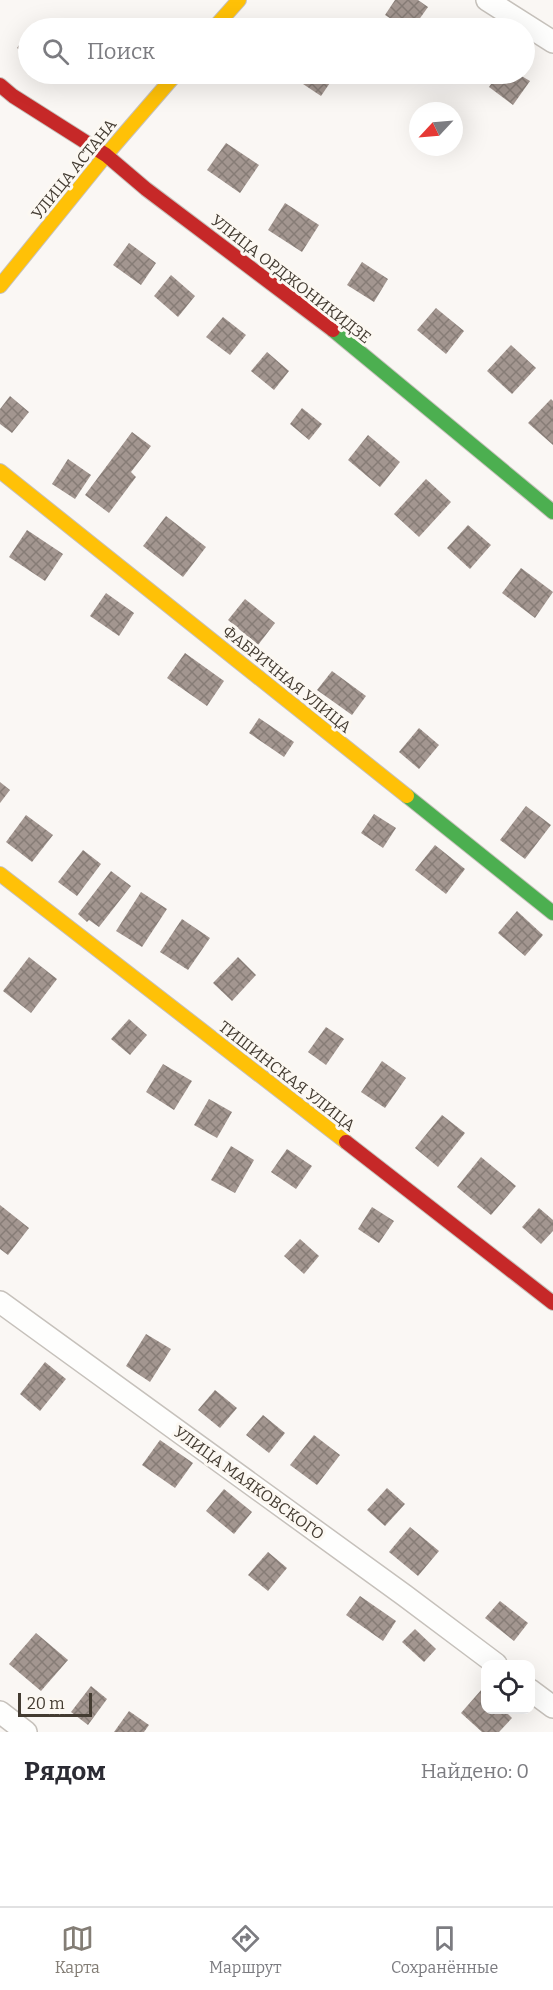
<!DOCTYPE html>
<html lang="ru">
<meta charset="utf-8">
<style>
body{margin:0;font-family:Bitter,serif;background:#f2f2f3;color:#2b2b33}
.controls{position:absolute;right:18px;bottom:18px;display:grid;overflow:hidden;border-radius:12px;box-shadow:0 6px 24px #0002}
.controls button{width:54px;height:54px;display:grid;place-items:center;padding:0;border:0;border-bottom:2px solid #e1e1e2;background:#fff;color:#2b2b33;font:30px sans-serif}
.compass{position:absolute;left:409px;top:102px;width:54px;height:54px;border-radius:50%;background:#fff;box-shadow:0 6px 24px #0002;rotate:244deg}
.scale{position:absolute;left:18px;bottom:15px;width:74px;box-sizing:border-box;padding-left:6px;border:3px solid #433b31;border-top:0;font-size:16px;line-height:21px;white-space:nowrap;color:#433b31;-webkit-text-stroke:4px #fcf8f2;paint-order:stroke}
.list{margin:0;padding:0;list-style:none}
h2{display:flex;justify-content:space-between;align-items:center;height:78px;margin:0;padding:0 24px;font-size:26px}
h2 small{font-size:20px;font-weight:400;color:#7c7c81}
.icon{flex:none;width:33px;height:33px;fill:none;stroke:currentColor;stroke-width:2;stroke-linecap:round;stroke-linejoin:round}
.map{position:relative;flex:none;width:553px;height:1732px;overflow:hidden}
.search{position:absolute;background:#fff;box-shadow:0 6px 24px #0002;left:18px;right:18px;top:18px;height:66px;display:flex;align-items:center;gap:15px;box-sizing:border-box;padding:0 21px;border-radius:33px;color:#7c7c81;font-size:22px}
.sheet{height:174px;background:#fff}
nav{display:flex;justify-content:space-around;align-items:center;box-sizing:border-box;height:84px;border-top:2px solid #e1e1e2;background:#fff;font-size:16px;color:#7c7c81}
nav a{display:grid;justify-items:center;gap:3px}
nav .on{color:#837d75}
.map>svg:first-child{display:block}
</style>
<div class="map">
<svg width="553" height="1732" viewBox="0 0 553 1732">
<defs>
<pattern id="building-cross-hatch" width="8" height="8" patternUnits="userSpaceOnUse" patternTransform="scale(1.5)"><rect width="8" height="8" fill="#a39690"/><path d="M0 0l8 8M0 8l8-8" fill="none" stroke="#867c76"/></pattern>
</defs>
<rect width="100%" height="100%" fill="#faf7f4"/>
<g fill="url(#building-cross-hatch)">
<polygon points="395,0 418,0 428,7 413,28 405,28 385,15"/>
<polygon points="28,32 28,56 17,48"/>
<polygon points="293,74 336,74 321,96 291,76"/>
<polygon points="498,74 518,74 530,81 513,105 489,87"/>
<polygon points="226,143 259,165 240,193 207,170"/>
<polygon points="285,203 319,225 302,252 268,230"/>
<polygon points="129,243 156,263 141,285 113,265"/>
<polygon points="362,262 388,279 374,302 347,285"/>
<polygon points="171,275 195,296 178,317 154,296"/>
<polygon points="436,308 464,331 446,354 417,330"/>
<polygon points="223,317 246,335 230,355 206,337"/>
<polygon points="511,345 536,368 512,394 487,371"/>
<polygon points="267,352 289,371 274,390 251,371"/>
<polygon points="10,396 29,412 12,433 0,424 0,409"/>
<polygon points="551,399 553,401 553,445 528,423"/>
<polygon points="302,408 322,424 309,440 290,424"/>
<polygon points="132,432 151,446 131,472 136,477 109,513 85,495"/>
<polygon points="368,435 400,462 380,487 348,460"/>
<polygon points="68,459 91,475 75,499 52,484"/>
<polygon points="426,479 451,502 419,537 394,514"/>
<polygon points="166,516 206,547 183,577 143,546"/>
<polygon points="468,525 491,545 470,569 447,548"/>
<polygon points="27,530 63,554 45,581 9,557"/>
<polygon points="521,568 553,592 535,618 502,593"/>
<polygon points="106,593 134,613 119,636 90,616"/>
<polygon points="245,599 275,623 258,645 228,620"/>
<polygon points="185,653 224,681 207,706 167,678"/>
<polygon points="332,671 366,696 352,715 317,690"/>
<polygon points="259,718 294,742 284,757 249,733"/>
<polygon points="419,728 439,745 419,769 399,752"/>
<polygon points="0,782 10,790 0,803"/>
<polygon points="526,806 551,825 525,859 500,840"/>
<polygon points="374,814 396,828 383,848 361,833"/>
<polygon points="26,815 53,835 32,862 6,842"/>
<polygon points="435,845 465,869 446,894 415,870"/>
<polygon points="83,850 101,864 77,896 58,882"/>
<polygon points="111,871 131,886 99,927 89,920 87,922 78,914"/>
<polygon points="141,892 167,909 142,947 116,931"/>
<polygon points="517,911 543,935 525,956 498,933"/>
<polygon points="182,919 210,938 188,970 160,952"/>
<polygon points="29,957 57,979 31,1013 3,991"/>
<polygon points="238,957 256,975 232,1001 213,983"/>
<polygon points="129,1019 147,1035 130,1055 111,1039"/>
<polygon points="326,1027 344,1039 326,1065 308,1052"/>
<polygon points="382,1061 406,1078 385,1108 361,1092"/>
<polygon points="163,1064 192,1081 174,1110 146,1092"/>
<polygon points="209,1099 232,1112 217,1138 194,1125"/>
<polygon points="442,1115 465,1133 438,1167 415,1148"/>
<polygon points="231,1146 254,1160 235,1193 211,1180"/>
<polygon points="287,1149 312,1166 296,1189 271,1172"/>
<polygon points="481,1157 516,1186 491,1215 457,1187"/>
<polygon points="0,1205 29,1228 8,1255 0,1249"/>
<polygon points="372,1207 394,1221 379,1243 358,1229"/>
<polygon points="539,1208 553,1220 553,1231 541,1244 522,1227"/>
<polygon points="300,1239 319,1256 304,1274 284,1256"/>
<polygon points="146,1334 171,1349 150,1382 126,1366"/>
<polygon points="45,1362 66,1379 40,1411 20,1394"/>
<polygon points="215,1390 237,1408 220,1428 198,1410"/>
<polygon points="263,1415 285,1433 269,1453 246,1435"/>
<polygon points="314,1435 340,1455 317,1485 290,1465"/>
<polygon points="160,1440 193,1463 175,1488 142,1465"/>
<polygon points="387,1488 405,1504 385,1526 367,1510"/>
<polygon points="224,1489 252,1512 234,1534 206,1511"/>
<polygon points="410,1527 439,1551 418,1576 389,1552"/>
<polygon points="268,1552 287,1568 268,1591 248,1575"/>
<polygon points="360,1596 396,1621 383,1641 346,1615"/>
<polygon points="500,1601 528,1623 514,1641 485,1618"/>
<polygon points="415,1629 436,1649 424,1662 402,1642"/>
<polygon points="36,1633 68,1660 41,1691 9,1664"/>
<polygon points="91,1686 107,1699 88,1725 71,1712"/>
<polygon points="482,1689 486,1693 486,1710 504,1710 512,1718 499,1732 482,1732 461,1713"/>
<polygon points="129,1711 149,1725 144,1732 114,1732"/>
</g>
<g fill="none" stroke-linecap="round" stroke-linejoin="round">
<defs>
<g id="street">
<polyline points="487,0 553,42"/>
<polyline points="0,1302 404,1595 496,1664"/>
<polyline points="530,1690 553,1707"/>
<polyline points="0,1712 26,1732"/>
</g>
<g id="fast">
<polyline points="333,330 553,512"/>
<polyline points="407,796 553,913"/>
</g>
<g id="slow">
<polyline points="214,28 239,0"/>
<polyline points="0,286 106,155 176,74"/>
<polyline points="0,471 407,796"/>
<polyline points="0,874 346,1142"/>
</g>
<g id="jam">
<polyline points="0,85 13,96 106,155 146,189 333,330"/>
<polyline points="346,1142 553,1303"/>
</g>
</defs>
<use href="#street" stroke="#c6c1bb" stroke-width="24"/>
<use href="#fast" stroke="#c6c1bb" stroke-width="16"/>
<use href="#slow" stroke="#c6c1bb" stroke-width="16"/>
<use href="#jam" stroke="#c6c1bb" stroke-width="16"/>
<use href="#street" stroke="#fefefd" stroke-width="21"/>
<use href="#fast" stroke="#4caf50" stroke-width="14"/>
<use href="#slow" stroke="#ffc107" stroke-width="14"/>
<use href="#jam" stroke="#c62828" stroke-width="14"/>
</g>
<g text-anchor="middle" dominant-baseline="central" stroke-width="6" stroke-linejoin="round" paint-order="stroke">
<g font-size="16" fill="#433b31" stroke="#fcf8f2">
<text transform="translate(74 169) rotate(-51)">УЛИЦА АСТАНА</text>
<text transform="translate(291 279) rotate(38)">УЛИЦА ОРДЖОНИКИДЗЕ</text>
<text transform="translate(287 679) rotate(39)">ФАБРИЧНАЯ УЛИЦА</text>
<text transform="translate(287 1076) rotate(38)">ТИШИНСКАЯ УЛИЦА</text>
<text transform="translate(249 1483) rotate(36)">УЛИЦА МАЯКОВСКОГО</text>
</g>
</g>
</svg>
<div class="controls">
<button><svg class="icon" aria-label="locate" viewBox="0 0 24 24"><circle cx="12" cy="12" r="6"/><path d="M12 2v4M12 18v4M2 12h4M18 12h4"/></svg></button>
</div>
<svg class="compass" viewBox="-18 -18 36 36"><path d="M0-13l5 13h-10z" fill="#e53935"/><path d="M0 13l5-13h-10z" fill="#7c7c81"/></svg>
<div class="scale">20 m</div>
<div class="search"><svg class="icon" aria-label="search" viewBox="0 0 24 24"><circle cx="10" cy="10" r="6"/><path d="M15 15l6 6"/></svg>Поиск</div>
</div>
<section class="sheet">
<h2>Рядом<small>Найдено: 0</small></h2>
<ul class="list">
</ul>
</section>
<nav>
<a class="on"><svg class="icon" aria-label="map" viewBox="0 0 24 24"><path d="M3 6l6-2 6 2 6-2v14l-6 2-6-2-6 2zM9 4v14M15 6v14"/></svg>Карта</a>
<a><svg class="icon" aria-label="directions" viewBox="0 0 24 24"><path d="M12 3l9 9-9 9-9-9zM9 14v-3h6M13 9l2 2-2 2"/></svg>Маршрут</a>
<a><svg class="icon" aria-label="saved" viewBox="0 0 24 24"><path d="M7 4h10v16l-5-4-5 4z"/></svg>Сохранённые</a>
</nav>
